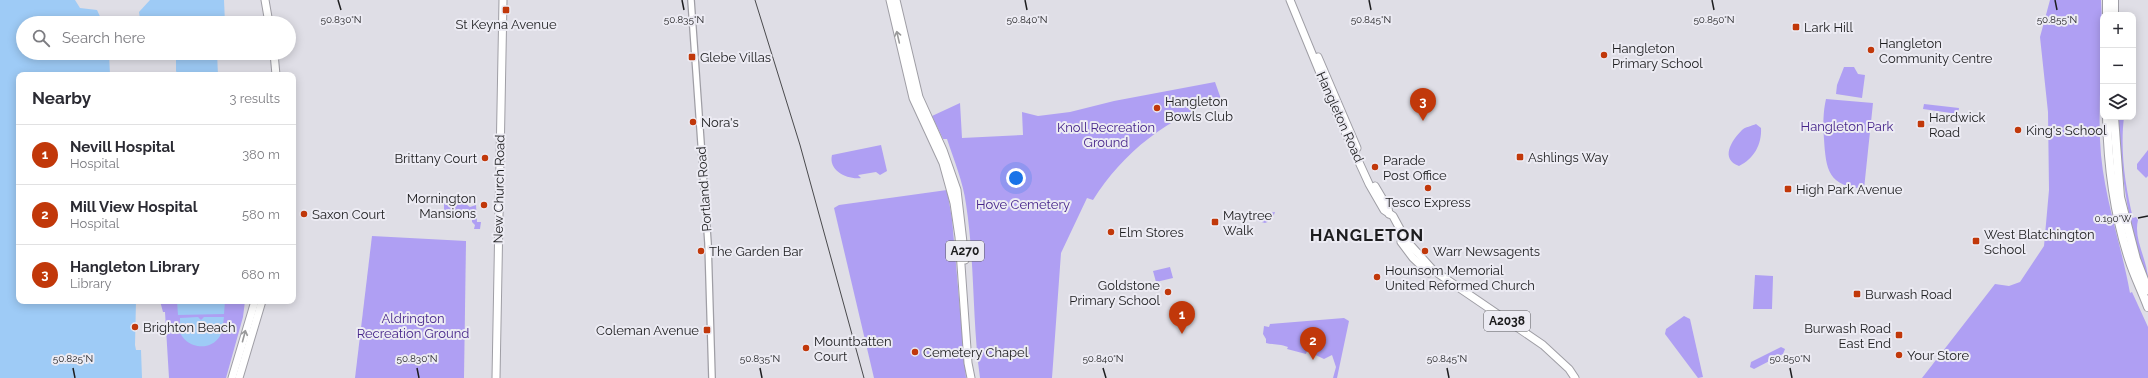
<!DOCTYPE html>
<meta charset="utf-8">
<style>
body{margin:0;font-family:Raleway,sans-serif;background:#f2f2f3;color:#2b2b33}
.controls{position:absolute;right:12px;top:12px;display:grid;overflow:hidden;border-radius:8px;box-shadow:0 2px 10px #0003}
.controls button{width:36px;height:36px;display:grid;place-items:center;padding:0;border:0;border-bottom:1px solid #e1e1e2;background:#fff;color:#2b2b33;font:20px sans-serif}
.you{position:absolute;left:1016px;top:178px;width:14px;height:14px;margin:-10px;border:3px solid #fff;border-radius:50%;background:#1a73e8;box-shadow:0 0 0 6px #1a73e833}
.badge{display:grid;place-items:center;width:26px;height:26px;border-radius:50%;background:#c1380a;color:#fff;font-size:13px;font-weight:700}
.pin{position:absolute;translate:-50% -33px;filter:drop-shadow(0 1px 2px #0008)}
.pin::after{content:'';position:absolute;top:21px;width:14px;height:12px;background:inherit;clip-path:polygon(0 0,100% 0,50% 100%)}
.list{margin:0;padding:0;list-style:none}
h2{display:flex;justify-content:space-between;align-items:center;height:52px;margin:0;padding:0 16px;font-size:17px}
h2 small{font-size:13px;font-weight:400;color:#7c7c81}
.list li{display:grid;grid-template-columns:26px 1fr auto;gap:12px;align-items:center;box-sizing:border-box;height:60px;padding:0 16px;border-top:1px solid #e1e1e2}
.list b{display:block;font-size:15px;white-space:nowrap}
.list p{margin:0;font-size:13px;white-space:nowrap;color:#7c7c81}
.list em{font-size:13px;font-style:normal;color:#7c7c81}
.icon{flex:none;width:22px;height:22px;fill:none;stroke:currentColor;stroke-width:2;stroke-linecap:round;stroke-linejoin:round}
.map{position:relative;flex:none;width:2148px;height:378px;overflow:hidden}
.search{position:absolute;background:#fff;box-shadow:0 2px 10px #0003;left:16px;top:16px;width:280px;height:44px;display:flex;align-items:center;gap:10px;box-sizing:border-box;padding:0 14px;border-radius:22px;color:#7c7c81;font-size:15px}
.panel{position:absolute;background:#fff;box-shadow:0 2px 10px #0003;left:16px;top:72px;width:280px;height:232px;border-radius:8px}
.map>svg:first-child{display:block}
</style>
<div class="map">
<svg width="2148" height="378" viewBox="0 0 2148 378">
<rect width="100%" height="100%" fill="#dfdee6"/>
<g fill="#af9ff3">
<path d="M2050,0H2101C2104,47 2098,94 2100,140C2102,193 2121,242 2130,293L2132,292L2148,327V378H1922L1995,284L2009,286L2020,282L2044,246L2049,190L2048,112L2040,37Z"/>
<polygon points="1844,67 1854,67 1858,74 1865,75 1862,98 1836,94 1837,85"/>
<path d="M1215,82L1221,99C1168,118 1123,152 1093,200L1087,198L1061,253L1052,378H980C972,320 975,262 966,204C963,182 954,160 947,139H943L932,116L960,103L962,138L1023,135L1022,112L1038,116L1070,112L1114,101Z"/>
<path d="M1826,99L1873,103L1864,189C1828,186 1826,170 1824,139C1823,125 1823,112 1826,99Z"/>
<polygon points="1924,104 1959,108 1958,114 1923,109"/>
<path d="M2117,117H2124C2120,150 2125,186 2133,218L2136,217L2138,220C2133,240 2148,260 2148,280C2127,228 2122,172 2117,117Z"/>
<path d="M1756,124L1761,128C1762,144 1754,159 1739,166C1720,159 1731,141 1742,130C1745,127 1752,126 1756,124Z"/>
<path d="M881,145L887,171L880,175L876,172L858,175L861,178C848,180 828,171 832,155Z"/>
<polygon points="2148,150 2148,176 2146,178 2137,169 2137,164"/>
<polygon points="947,190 952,219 966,378 874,378 834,208 839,205"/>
<polygon points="449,200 455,205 463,202 470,207 476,205 477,222 481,222 480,229 474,229 475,225 472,222 472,217 460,219 460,209 459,215 453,215 453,218 447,216 450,210 444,210 444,203"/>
<polygon points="1275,212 1272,220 1265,223 1258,221 1253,215"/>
<polygon points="372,236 466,241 464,378 355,378"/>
<polygon points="1170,267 1173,278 1156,282 1153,271"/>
<polygon points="1755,275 1773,276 1772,309 1753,309"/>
<polygon points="160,301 245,301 243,317 226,378 169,378 165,312 163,312"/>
<polygon points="1684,316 1690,319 1703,377 1698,378 1665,334 1666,329"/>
<path d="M1344,318L1349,321L1337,378H1333L1336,367L1332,355L1324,359L1307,351L1306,354L1287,349L1288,347C1280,344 1274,345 1266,343V339L1263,334L1264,326L1269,327L1270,324Z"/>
<polygon points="1781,347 1785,349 1783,354 1754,369 1750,367 1751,362"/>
</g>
<g fill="#9ecbf6">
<polygon points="0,0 75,0 80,8 97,10 103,23 23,23 23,53 109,53 110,75 19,75 19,301 136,301 135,345 136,350 141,350 142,378 0,378"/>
<polygon points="150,0 224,0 225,23 148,23 140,19 139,12"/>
<polygon points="176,53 217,53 218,75 178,75 176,71"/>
<polygon points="177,301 225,301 224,314 178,315"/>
<path d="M198,317L201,320L204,317H224C223,323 223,330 220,336C209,354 181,347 178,326H180V318Z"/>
</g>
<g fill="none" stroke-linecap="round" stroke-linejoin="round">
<defs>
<polyline id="minor" points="691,0 708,243 712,378"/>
<g id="major">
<polyline points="265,0 269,23"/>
<polyline points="890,0 913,98 943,163 954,203 959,237 968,363 971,378"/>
<polyline points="896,0 919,97 943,150 957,190 965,260"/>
<polyline points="1290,0 1336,112 1369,184 1384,210 1393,216 1406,240 1433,270 1543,345 1569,369 1575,378"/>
<polyline points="274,53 276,75"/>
<polyline points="1318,57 1357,148"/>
<polyline points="1375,186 1388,208 1389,214"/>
<polyline points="1401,242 1413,258 1429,273"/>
<polyline points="232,378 255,301"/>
<polyline points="239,378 262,301"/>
<polyline points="496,378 503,0"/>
</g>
<g id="highway">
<polyline points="2107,0 2107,15"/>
<polyline points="2114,15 2114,0"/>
<path d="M2107,117C2108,165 2114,213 2129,259C2134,275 2142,291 2148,307"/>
<polyline points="2114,117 2120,197 2136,259 2148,290"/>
</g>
</defs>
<use href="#minor" stroke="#9f9ea5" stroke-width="8"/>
<use href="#major" stroke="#9f9ea5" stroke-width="9"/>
<use href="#highway" stroke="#9f9ea5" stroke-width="10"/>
<use href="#minor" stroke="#fff" stroke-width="5.5"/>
<use href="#major" stroke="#fff" stroke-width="7"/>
<use href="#highway" stroke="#fff" stroke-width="8"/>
<polyline stroke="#49494c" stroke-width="1" points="755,0 800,145 864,378"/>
</g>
<defs><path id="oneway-shaft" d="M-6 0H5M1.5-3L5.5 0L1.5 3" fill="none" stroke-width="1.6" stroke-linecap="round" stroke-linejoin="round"/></defs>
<g stroke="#99999a">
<use href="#oneway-shaft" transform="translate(898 37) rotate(-103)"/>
<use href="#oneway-shaft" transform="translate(244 336) rotate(-75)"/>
</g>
<path fill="none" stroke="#1d1d1f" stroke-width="1.5" d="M338,0L341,10M682,0L684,10M1025,0L1027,10M1369,0L1371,10M1712,0L1714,10M2055,0L2057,10M2138,218L2148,216M73,368L75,378M417,368L419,378M760,368L762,378M1103,368L1106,378M1447,368L1449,378M1790,368L1792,378"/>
<g fill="#c1380a" stroke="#ecebf3" stroke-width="1.5">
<rect x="502" y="6" width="8" height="8" rx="2"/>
<rect x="1792" y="23" width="8" height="8" rx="2"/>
<circle cx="1871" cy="50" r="4"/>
<circle cx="1604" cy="55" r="4"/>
<rect x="688" y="53" width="8" height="8" rx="2"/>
<circle cx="1157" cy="108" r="4"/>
<circle cx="693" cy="122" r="4"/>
<rect x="1917" y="120" width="8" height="8" rx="2"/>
<circle cx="2018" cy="130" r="4"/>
<rect x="1516" y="153" width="8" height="8" rx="2"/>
<circle cx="485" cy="158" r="4"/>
<circle cx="1375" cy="167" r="4"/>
<circle cx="1428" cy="188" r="4"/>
<rect x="1784" y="185" width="8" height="8" rx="2"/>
<circle cx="484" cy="205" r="4"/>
<circle cx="304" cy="214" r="4"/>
<rect x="1211" y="218" width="8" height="8" rx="2"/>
<circle cx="1111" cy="232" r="4"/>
<rect x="1972" y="237" width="8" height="8" rx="2"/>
<circle cx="701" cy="251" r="4"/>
<circle cx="1425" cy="251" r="4"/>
<circle cx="1377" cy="277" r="4"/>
<circle cx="1168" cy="292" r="4"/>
<rect x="1853" y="290" width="8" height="8" rx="2"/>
<circle cx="135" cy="327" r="4"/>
<rect x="703" y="326" width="8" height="8" rx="2"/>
<rect x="1895" y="331" width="8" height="8" rx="2"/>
<circle cx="806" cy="348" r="4"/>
<circle cx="915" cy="352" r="4"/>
<circle cx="1899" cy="355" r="4"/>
</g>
<g text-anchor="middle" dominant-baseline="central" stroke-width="4" stroke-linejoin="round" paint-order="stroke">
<g fill="#ecebf3" stroke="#5b5b5f" stroke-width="1">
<rect x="946" y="241" width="38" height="20" rx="3"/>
<rect x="1484" y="311" width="46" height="20" rx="3"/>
</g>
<g font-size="12" font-weight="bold" fill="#1d1d1f">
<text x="965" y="251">A270</text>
<text x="1507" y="321">A2038</text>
</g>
<g font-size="13" fill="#1d1d1f" stroke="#ecebf3" text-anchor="start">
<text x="506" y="24" text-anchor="middle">St Keyna Avenue</text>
<text x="1804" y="27">Lark Hill</text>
<text x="1879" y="43">Hangleton<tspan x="1879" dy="15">Community Centre</tspan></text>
<text x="1612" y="48">Hangleton<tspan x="1612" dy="15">Primary School</tspan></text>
<text x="700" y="57">Glebe Villas</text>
<text x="1165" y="101">Hangleton<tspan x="1165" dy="15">Bowls Club</tspan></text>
<text x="1929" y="117">Hardwick<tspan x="1929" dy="15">Road</tspan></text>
<text x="701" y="122">Nora's</text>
<text x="2026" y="130">King's School</text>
<text x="1528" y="157">Ashlings Way</text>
<text x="477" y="158" text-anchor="end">Brittany Court</text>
<text x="1383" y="160">Parade<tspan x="1383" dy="15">Post Office</tspan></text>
<text x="1796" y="189">High Park Avenue</text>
<text x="476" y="198" text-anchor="end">Mornington<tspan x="476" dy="15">Mansions</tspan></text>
<text x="1428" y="202" text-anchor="middle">Tesco Express</text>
<text x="312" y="214">Saxon Court</text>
<text x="1223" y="215">Maytree<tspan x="1223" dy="15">Walk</tspan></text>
<text x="1119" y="232">Elm Stores</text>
<text x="1984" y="234">West Blatchington<tspan x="1984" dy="15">School</tspan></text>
<text x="709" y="251">The Garden Bar</text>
<text x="1433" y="251">Warr Newsagents</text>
<text x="1385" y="270">Hounsom Memorial<tspan x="1385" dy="15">United Reformed Church</tspan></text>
<text x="1160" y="285" text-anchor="end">Goldstone<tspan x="1160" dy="15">Primary School</tspan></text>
<text x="1865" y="294">Burwash Road</text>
<text x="143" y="327">Brighton Beach</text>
<text x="1891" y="328" text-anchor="end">Burwash Road<tspan x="1891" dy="15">East End</tspan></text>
<text x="699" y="330" text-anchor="end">Coleman Avenue</text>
<text x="814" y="341">Mountbatten<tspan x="814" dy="15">Court</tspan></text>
<text x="923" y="352">Cemetery Chapel</text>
<text x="1907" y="355">Your Store</text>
</g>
<g font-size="13" fill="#1d1d1f" stroke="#ecebf3">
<text transform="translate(1340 117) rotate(66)">Hangleton Road</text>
<text transform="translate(499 189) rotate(-89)">New Church Road</text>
<text transform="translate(704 189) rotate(-94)">Portland Road</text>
</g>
<g font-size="13" fill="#46258a" stroke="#ecebf3">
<text x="1847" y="126">Hangleton Park</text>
<text x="1106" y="127">Knoll Recreation<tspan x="1106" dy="15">Ground</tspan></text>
<text x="1023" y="204">Hove Cemetery</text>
<text x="413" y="318">Aldrington<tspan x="413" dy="15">Recreation Ground</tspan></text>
</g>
<g font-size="17" font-weight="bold" letter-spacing="1" fill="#1d1d1f" stroke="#ecebf3">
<text x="1367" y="235">HANGLETON</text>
</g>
</g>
<g font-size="10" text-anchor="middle" fill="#1d1d1f" stroke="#ecebf3" stroke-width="4" stroke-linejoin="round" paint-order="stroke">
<text x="341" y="23">50.830°N</text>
<text x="684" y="23">50.835°N</text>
<text x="1027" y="23">50.840°N</text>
<text x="1371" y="23">50.845°N</text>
<text x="1714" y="23">50.850°N</text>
<text x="2057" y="23">50.855°N</text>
<text x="2113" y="222">0.190°W</text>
<text x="73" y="362">50.825°N</text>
<text x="417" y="362">50.830°N</text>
<text x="760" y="362">50.835°N</text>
<text x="1103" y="362">50.840°N</text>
<text x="1447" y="362">50.845°N</text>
<text x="1790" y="362">50.850°N</text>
</g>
</svg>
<div class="controls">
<button>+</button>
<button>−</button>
<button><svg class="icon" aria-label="layers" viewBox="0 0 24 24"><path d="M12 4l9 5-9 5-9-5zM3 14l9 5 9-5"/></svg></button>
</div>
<div class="you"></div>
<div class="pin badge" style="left:1182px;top:334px">1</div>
<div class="pin badge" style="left:1313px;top:360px">2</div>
<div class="pin badge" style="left:1423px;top:121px">3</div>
<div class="search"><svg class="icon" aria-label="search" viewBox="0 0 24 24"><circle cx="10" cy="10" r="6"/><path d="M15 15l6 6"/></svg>Search here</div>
<section class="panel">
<h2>Nearby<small>3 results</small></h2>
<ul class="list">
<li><span class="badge">1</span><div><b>Nevill Hospital</b><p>Hospital</p></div><em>380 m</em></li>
<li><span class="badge">2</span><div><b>Mill View Hospital</b><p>Hospital</p></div><em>580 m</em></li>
<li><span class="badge">3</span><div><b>Hangleton Library</b><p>Library</p></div><em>680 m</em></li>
</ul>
</section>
</div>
